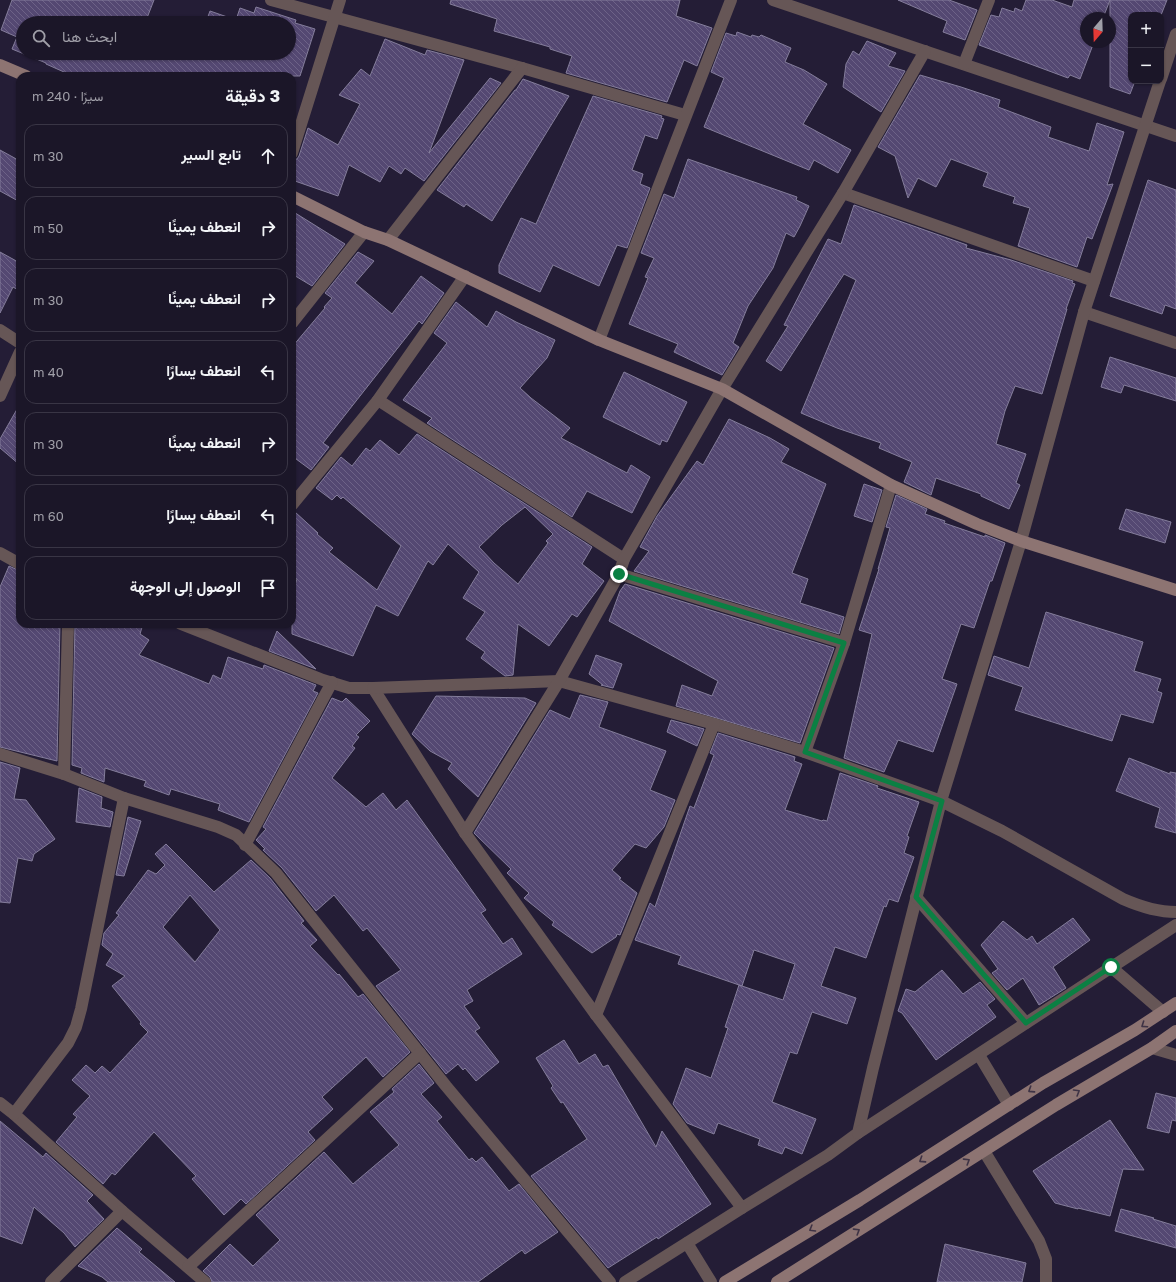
<!DOCTYPE html>
<html lang="ar">
<meta charset="utf-8">
<style>
body{margin:0;font-family:"Golos Text",Vazirmatn,sans-serif;background:#282334;color:#f1f3f6;direction:rtl}
.controls{position:absolute;right:12px;top:12px;display:grid;overflow:hidden;border-radius:8px;box-shadow:0 1px 3px #0004}
.controls button{width:36px;height:36px;display:grid;place-items:center;padding:0;border:0;border-bottom:1px solid #393545;background:#1b1628;color:#f1f3f6;font:20px sans-serif}
.compass{position:absolute;left:1080px;top:12px;width:36px;height:36px;border-radius:50%;background:#1b1628;box-shadow:0 1px 3px #0004;rotate:199deg}
.stop{position:absolute;width:12px;height:12px;margin:-9px;border:3px solid #0b8043;border-radius:50%;background:#fff}
.stop.end{background:#0b8043;border-color:#fff;box-shadow:0 1px 4px #0008}
.list{margin:0;padding:0;list-style:none}
h2{display:flex;justify-content:space-between;align-items:center;height:52px;margin:0;padding:0 16px;font-size:17px}
h2 small{font-size:13px;font-weight:400;color:#a09fa8}
.list li{display:grid;grid-template-columns:26px 1fr auto;gap:12px;align-items:center;box-sizing:border-box;height:64px;margin:0 8px 8px;padding:0 8px;border:1px solid #393545;border-radius:12px}
.list b{display:block;font-size:15px;white-space:nowrap}
.list em{font-size:13px;font-style:normal;color:#a09fa8}
.icon{flex:none;width:22px;height:22px;fill:none;stroke:currentColor;stroke-width:2;stroke-linecap:round;stroke-linejoin:round}
.map{position:relative;flex:none;width:1176px;height:1282px;overflow:hidden;direction:ltr}
.search{position:absolute;background:#1b1628;box-shadow:0 1px 3px #0004;left:16px;top:16px;width:280px;height:44px;display:flex;align-items:center;gap:10px;box-sizing:border-box;padding:0 14px;border-radius:22px;color:#a09fa8;font-size:15px}
.panel{position:absolute;background:#1b1628;box-shadow:0 1px 3px #0004;left:16px;top:72px;width:280px;height:556px;border-radius:12px;direction:rtl}
.map>svg:first-child{display:block}
</style>
<div class="map">
<svg width="1176" height="1282" viewBox="0 0 1176 1282">
<defs>
<pattern id="building-back-hatch" width="6" height="6" patternUnits="userSpaceOnUse"><rect width="6" height="6" fill="#544872"/><path d="M-1 5l2 2M0 0l6 6M5-1l2 2" fill="none" stroke="#6d6287"/></pattern>
</defs>
<rect width="100%" height="100%" fill="#241d36"/>
<g fill="url(#building-back-hatch)" stroke="#847d9b" fill-rule="evenodd">
<polygon points="12,0 154,0 145,23 23,23 23,53 289,53 289,23 191,23 193,17 206,22 210,11 236,20 240,8 254,13 256,7 296,20 295,23 315,29 300,76 73,76 46,64 46,63 12,49 17,37 1,30"/>
<polygon points="451,0 680,0 676,16 712,28 697,66 684,60 667,102 566,73 572,56 550,49 550,47 494,31 497,19 450,4"/>
<polygon points="898,0 949,0 977,10 965,40 943,32 947,21"/>
<polygon points="1026,0 1052,0 1072,7 1074,0 1110,0 1103,18 1086,18 1086,42 1094,42 1080,79 1070,75 1068,78 979,45 991,15 999,17 1002,8 1014,12 1015,8 1022,11"/>
<polygon points="1110,0 1167,0 1161,15 1131,15 1131,81 1135,81 1130,94 1110,87"/>
<polygon points="737,32 751,37 752,35 759,37 761,35 791,48 785,62 804,70 827,84 803,124 851,150 838,173 814,160 809,170 704,127 724,78 711,72 726,33 736,36"/>
<polygon points="385,39 425,55 427,50 464,60 429,153 490,78 501,83 424,181 405,168 401,174 389,166 380,182 349,165 338,196 292,180 292,160 297,159 299,156 308,128 338,145 360,104 339,95 361,69 370,76"/>
<polygon points="867,41 896,53 888,66 905,71 881,112 843,87 846,64 853,51 859,55"/>
<polygon points="920,75 961,87 1000,100 998,107 1051,127 1048,137 1089,151 1097,123 1124,132 1107,185 1113,184 1092,239 1087,237 1077,267 1018,246 1030,208 1013,203 1015,197 983,186 988,173 951,159 936,187 918,178 908,198 895,156 878,147"/>
<polygon points="523,79 569,96 492,221 466,204 464,207 437,190 515,90 516,90"/>
<polygon points="593,96 662,116 661,118 664,119 657,139 645,135 632,170 643,174 640,184 650,188 627,248 617,245 599,286 553,265 540,292 499,273 499,265 521,218 536,224"/>
<polygon points="0,150 20,161 20,202 0,191"/>
<polygon points="688,159 797,197 796,200 809,206 800,226 794,237 786,233 773,268 748,306 733,343 739,347 722,375 674,352 678,344 629,324 648,278 645,277 654,258 641,253 664,194 674,198"/>
<polygon points="1148,180 1176,190 1176,309 1165,305 1162,314 1110,296"/>
<polygon points="854,205 967,245 966,248 1011,260 1073,281 1072,283 1075,284 1066,309 1067,309 1042,394 1015,386 1005,411 996,444 1026,454 1016,483 1020,485 1009,509 981,496 981,494 936,478 931,495 904,482 912,462 879,448 881,443 837,428 801,413 856,280 844,274 781,371 766,361 788,326 784,325 828,239 841,244"/>
<polygon points="292,211 345,244 312,286 292,274"/>
<polygon points="0,252 20,263 20,291 13,287 0,313"/>
<polygon points="358,252 374,261 355,283 392,314 421,276 444,293 422,324 419,321 323,443 329,447 311,470 292,456 292,347 325,308 324,307 332,298 325,293"/>
<polygon points="456,302 487,327 496,311 516,322 555,340 547,358 520,388 531,398 570,428 561,438 627,473 631,465 650,477 632,513 587,491 572,517 427,423 432,418 403,400 447,343 434,333"/>
<polygon points="1110,357 1176,378 1176,401 1124,385 1121,393 1101,387"/>
<polygon points="624,372 687,402 667,442 662,440 660,445 603,417"/>
<polygon points="20,404 20,465 0,448 0,439"/>
<polygon points="729,419 770,438 789,449 781,462 826,484 792,573 808,579 800,603 844,617 839,634 634,571 649,551 640,547 657,516 697,461 703,465"/>
<path d="M417,434L592,547L582,564L604,581L577,617L572,614L549,646L518,624L513,675L505,676L481,658L485,652L466,639L485,612L463,598L479,572L448,544L433,565L428,561L398,616L376,605L353,656L292,634V595L297,579L292,576V512H295L318,533L317,534L333,548L329,552L377,590L401,546L343,497L341,499L337,495L332,500L316,488L341,457L352,466L366,448L370,451L380,440L399,455ZM525,507L553,534L546,541L548,543L518,584L494,563L479,547L502,525Z"/>
<polygon points="864,484 882,490 872,522 854,516"/>
<polygon points="896,495 927,509 925,514 945,521 944,523 985,537 985,535 1005,543 992,581 990,581 974,628 961,624 942,679 957,684 933,752 898,740 884,772 844,758 872,634 859,630 879,569 878,569 890,528 886,527"/>
<polygon points="1126,509 1171,522 1165,543 1119,529"/>
<polygon points="9,566 20,571 20,624 60,624 57,761 0,747 0,587"/>
<polygon points="625,584 834,648 800,743 676,706 682,685 712,696 718,681 609,621 620,591"/>
<polygon points="1046,612 1143,642 1134,671 1161,679 1157,691 1162,693 1153,723 1121,714 1112,741 1015,710 1023,687 988,675 994,656 1029,668"/>
<polygon points="75,624 143,624 140,634 149,640 139,655 209,684 213,675 221,679 228,657 263,669 264,665 316,685 313,691 318,693 249,822 218,810 220,804 171,789 169,795 144,786 146,781 105,768 104,782 81,773 82,768 72,765"/>
<polygon points="277,631 316,669 269,651"/>
<polygon points="596,655 622,664 613,688 601,685 603,685 589,674"/>
<polygon points="580,695 608,702 599,727 666,751 650,790 675,800 664,827 646,848 635,844 612,870 621,878 619,879 637,893 620,935 617,934 616,937 592,953 552,925 554,922 524,898 529,893 507,873 511,869 474,833 550,710 570,719"/>
<polygon points="436,696 525,698 536,703 478,797 448,769 452,763 430,751 412,734"/>
<polygon points="332,698 342,702 346,698 370,721 356,735 359,737 352,746 355,748 332,778 366,807 383,793 396,810 407,800 486,910 481,913 503,944 512,938 522,954 467,990 473,1001 464,1006 480,1028 475,1031 499,1062 476,1081 465,1068 463,1070 458,1064 446,1074 376,986 401,970 367,928 363,931 334,895 316,911 282,868 263,850 265,849 256,840 266,829 263,827"/>
<polygon points="671,720 704,729 697,746 667,732"/>
<polygon points="718,733 795,757 794,761 802,764 785,810 822,821 823,820 827,821 840,773 878,786 877,788 919,802 907,836 909,837 904,853 914,857 898,902 889,899 886,907 884,906 866,958 835,947 821,986 856,998 847,1024 812,1012 797,1054 790,1052 772,1102 816,1119 802,1154 785,1147 782,1154 758,1145 760,1139 718,1123 714,1134 687,1123 673,1104 686,1068 711,1078 728,1028 725,1027 739,985 783,1000 795,964 754,950 742,986 678,964 681,956 635,940 650,903 655,907 690,806 694,808 714,755 710,753"/>
<polygon points="1129,758 1170,774 1170,772 1176,773 1176,833 1155,827 1160,808 1116,791"/>
<polygon points="0,762 20,768 14,799 26,800 55,839 34,854 32,861 18,858 10,903 0,902"/>
<polygon points="79,788 102,797 101,808 113,812 110,827 76,822"/>
<polygon points="128,817 141,821 124,876 116,875"/>
<path d="M166,844L214,892L251,860L270,878L304,921L301,923L317,940L310,946L338,975L339,974L358,997L363,994L410,1052L383,1077L366,1057L322,1097L333,1109L308,1132L315,1140L246,1204L241,1199L224,1215L192,1179L196,1176L154,1132L115,1175L112,1173L103,1184L56,1142L77,1117L73,1114L90,1096L72,1080L86,1065L95,1073L102,1066L110,1073L148,1032L140,1024L141,1022L112,986L125,976L106,965L113,954L102,945L104,933L119,915L116,913L148,870L156,874L165,865L155,854ZM190,895L220,930L195,962L163,927Z"/>
<polygon points="1073,918 1090,940 1053,967 1066,988 1039,1005 1023,978 1007,990 992,973 998,969 981,945 1003,921 1027,940 1032,936 1037,944"/>
<polygon points="942,970 963,994 980,982 995,999 987,1005 996,1017 936,1060 902,1013 898,1011 906,989 915,992"/>
<polygon points="564,1040 579,1064 595,1054 603,1067 608,1065 656,1147 662,1131 711,1204 658,1239 657,1237 608,1268 531,1176 587,1139 563,1102 561,1103 551,1088 553,1086 536,1058"/>
<polygon points="419,1064 434,1083 421,1094 442,1117 437,1121 469,1160 472,1158 476,1162 482,1157 509,1191 519,1184 558,1232 525,1254 522,1250 478,1282 212,1282 210,1277 203,1271 230,1244 253,1266 280,1240 256,1215 324,1152 353,1184 399,1145 370,1112 394,1092 392,1089"/>
<polygon points="1156,1093 1176,1098 1176,1121 1172,1120 1169,1133 1147,1128"/>
<polygon points="1110,1120 1144,1170 1123,1169 1110,1216 1078,1208 1078,1209 1055,1203 1033,1171"/>
<polygon points="0,1121 43,1157 46,1153 93,1195 87,1201 104,1219 75,1247 64,1233 34,1207 22,1244 0,1236"/>
<polygon points="1121,1209 1154,1218 1153,1219 1176,1226 1176,1248 1115,1231"/>
<polygon points="117,1228 142,1249 139,1252 175,1282 108,1282 102,1277 78,1266"/>
<polygon points="945,1244 1026,1263 1022,1282 937,1282"/>
</g>
<g fill="none" stroke-linecap="round" stroke-linejoin="round">
<g stroke="#665656" stroke-width="12">
<polyline points="271,0 522,68 685,115"/>
<polyline points="773,0 1176,136"/>
<polyline points="964,64 989,0"/>
<polyline points="1161,79 1176,34"/>
<polyline points="292,153 340,0"/>
<polyline points="843,193 1094,281"/>
<polyline points="388,240 522,68"/>
<polyline points="1084,312 1176,343"/>
<polyline points="292,323 364,232"/>
<polyline points="0,330 20,343"/>
<polyline points="599,340 731,0"/>
<polyline points="0,396 20,352"/>
<polyline points="378,400 624,559"/>
<polyline points="292,505 378,400 465,276"/>
<polyline points="0,553 20,564"/>
<polyline points="619,574 844,643"/>
<polyline points="181,624 323,680 349,688 373,688 465,833 596,1015 742,1208 828,1155 858,1133 873,1068 941,801 1021,541 1084,312 1160,81"/>
<path d="M373,688L559,681L714,724L805,752L941,801L1002,831L1123,899C1139,906 1158,912 1176,912"/>
<polyline points="805,752 844,643 891,485"/>
<polyline points="0,754 64,774 124,798 218,827 236,835 276,873 446,1086 610,1282"/>
<polyline points="64,774 68,624"/>
<polyline points="465,833 559,681 619,574 624,559 722,389 843,193 925,51"/>
<polyline points="245,845 332,682"/>
<polyline points="916,897 1026,1023"/>
<polyline points="1111,967 1163,1012"/>
<polyline points="596,1015 714,724"/>
<polyline points="1152,1048 1176,1055"/>
<polyline points="979,1055 1009,1105"/>
<polyline points="0,1103 14,1114 122,1211 205,1282"/>
<polyline points="14,1114 68,1043 76,1027 81,1009 124,798"/>
<polyline points="858,1133 1176,925"/>
<polyline points="984,1151 1039,1241 1046,1259 1046,1282"/>
<polyline points="687,1243 711,1282"/>
<polyline points="188,1267 420,1053"/>
<polyline points="51,1282 122,1211"/>
<polyline points="625,1282 742,1208"/>
</g>
<g stroke="#8d7472" stroke-width="12">
<polyline points="0,65 26,76"/>
<polyline points="292,196 364,232 388,240 599,340 722,389 891,485 977,524 1021,541 1176,590"/>
<polyline points="725,1282 860,1200 1043,1083 1135,1030 1176,1003"/>
<polyline points="777,1282 1056,1105 1152,1048 1176,1031"/>
</g>
</g>
<defs><path id="oneway-chevron" d="M-2-3.5L2.5 0L-2 3.5" fill="none" stroke-width="1.6" stroke-linecap="round" stroke-linejoin="round"/></defs>
<g stroke="#3e3345">
<use href="#oneway-chevron" transform="translate(1144 1025) rotate(146)"/>
<use href="#oneway-chevron" transform="translate(1031 1090) rotate(147)"/>
<use href="#oneway-chevron" transform="translate(1077 1092) rotate(-31)"/>
<use href="#oneway-chevron" transform="translate(922 1160) rotate(147)"/>
<use href="#oneway-chevron" transform="translate(967 1161) rotate(-32)"/>
<use href="#oneway-chevron" transform="translate(812 1229) rotate(149)"/>
<use href="#oneway-chevron" transform="translate(857 1231) rotate(-32)"/>
</g>
<g fill="none" stroke-linecap="round" stroke-linejoin="round">
<polyline stroke="#0b8043" stroke-width="5" points="619,574 844,643 805,752 942,801 916,897 1026,1023 1111,967"/>
</g>
</svg>
<div class="controls">
<button>+</button>
<button>−</button>
</div>
<svg class="compass" viewBox="-18 -18 36 36"><path d="M0-13l5 13h-10z" fill="#e53935"/><path d="M0 13l5-13h-10z" fill="#a09fa8"/></svg>
<div class="stop" style="left:1111px;top:967px"></div>
<div class="stop end" style="left:619px;top:574px"></div>
<div class="search"><svg class="icon" aria-label="search" viewBox="0 0 24 24"><circle cx="10" cy="10" r="6"/><path d="M15 15l6 6"/></svg>ابحث هنا</div>
<section class="panel">
<h2>3 دقيقة<small>سيرًا · 240 m</small></h2>
<ul class="list">
<li><svg class="icon" aria-label="ahead" viewBox="0 0 24 24"><path d="M12 20V5M6 11l6-6 6 6"/></svg><div><b>تابع السير</b></div><em>30 m</em></li>
<li><svg class="icon" aria-label="right" viewBox="0 0 24 24"><path d="M7 20v-9h11M14 6l5 5-5 5"/></svg><div><b>انعطف يمينًا</b></div><em>50 m</em></li>
<li><svg class="icon" aria-label="right" viewBox="0 0 24 24"><path d="M7 20v-9h11M14 6l5 5-5 5"/></svg><div><b>انعطف يمينًا</b></div><em>30 m</em></li>
<li><svg class="icon" aria-label="left" viewBox="0 0 24 24"><path d="M17 20v-9H6M10 6l-5 5 5 5"/></svg><div><b>انعطف يسارًا</b></div><em>40 m</em></li>
<li><svg class="icon" aria-label="right" viewBox="0 0 24 24"><path d="M7 20v-9h11M14 6l5 5-5 5"/></svg><div><b>انعطف يمينًا</b></div><em>30 m</em></li>
<li><svg class="icon" aria-label="left" viewBox="0 0 24 24"><path d="M17 20v-9H6M10 6l-5 5 5 5"/></svg><div><b>انعطف يسارًا</b></div><em>60 m</em></li>
<li><svg class="icon" aria-label="arrive" viewBox="0 0 24 24"><path d="M6 21V4h12l-3 4 3 4H6"/></svg><div><b>الوصول إلى الوجهة</b></div></li>
</ul>
</section>
</div>
